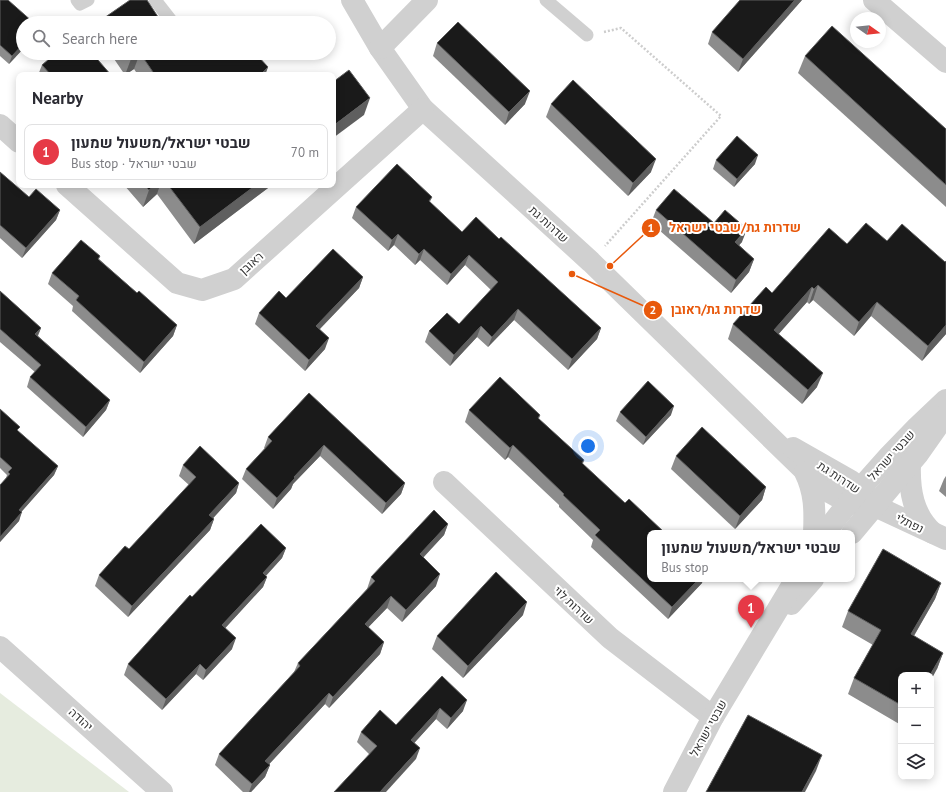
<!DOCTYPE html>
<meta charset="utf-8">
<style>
body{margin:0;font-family:"PT Sans",Heebo,sans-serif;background:#f7f7f7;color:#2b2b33}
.controls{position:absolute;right:12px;bottom:12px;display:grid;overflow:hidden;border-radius:8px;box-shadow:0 2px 10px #0003}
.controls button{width:36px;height:36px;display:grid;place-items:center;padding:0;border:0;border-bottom:1px solid #e1e1e2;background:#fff;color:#2b2b33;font:20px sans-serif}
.compass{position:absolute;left:850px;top:12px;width:36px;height:36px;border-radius:50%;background:#fff;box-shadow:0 2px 10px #0003;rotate:105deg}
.you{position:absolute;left:588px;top:446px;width:14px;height:14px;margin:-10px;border:3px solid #fff;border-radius:50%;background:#1a73e8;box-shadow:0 0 0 6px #1a73e833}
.badge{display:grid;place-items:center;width:26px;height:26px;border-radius:50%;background:#e63946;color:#fff;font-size:13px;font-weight:700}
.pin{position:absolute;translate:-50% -33px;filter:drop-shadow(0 1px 2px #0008)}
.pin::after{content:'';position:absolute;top:21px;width:14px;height:12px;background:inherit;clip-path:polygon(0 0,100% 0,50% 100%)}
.popup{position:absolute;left:647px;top:530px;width:208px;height:52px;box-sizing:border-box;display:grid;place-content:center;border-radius:8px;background:#fff;filter:drop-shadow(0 1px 3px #0005);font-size:13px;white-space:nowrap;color:#7c7c81}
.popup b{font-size:15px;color:#2b2b33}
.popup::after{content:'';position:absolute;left:50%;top:100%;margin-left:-8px;border:8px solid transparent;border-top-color:#fff}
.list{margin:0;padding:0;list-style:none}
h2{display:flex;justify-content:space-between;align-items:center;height:52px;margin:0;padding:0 16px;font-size:17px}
h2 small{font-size:13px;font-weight:400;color:#7c7c81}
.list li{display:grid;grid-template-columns:26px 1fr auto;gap:12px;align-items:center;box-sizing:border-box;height:56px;margin:0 8px 8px;padding:0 8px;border:1px solid #e1e1e2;border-radius:8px}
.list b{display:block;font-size:15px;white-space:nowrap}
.list p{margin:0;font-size:13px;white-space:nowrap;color:#7c7c81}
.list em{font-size:13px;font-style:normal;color:#7c7c81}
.icon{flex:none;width:22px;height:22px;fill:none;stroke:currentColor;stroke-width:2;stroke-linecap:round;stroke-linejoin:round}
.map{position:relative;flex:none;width:946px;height:792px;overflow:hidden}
.search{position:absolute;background:#fff;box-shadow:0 2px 10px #0003;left:16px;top:16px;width:320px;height:44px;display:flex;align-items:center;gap:10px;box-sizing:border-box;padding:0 14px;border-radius:22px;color:#7c7c81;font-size:15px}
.panel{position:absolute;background:#fff;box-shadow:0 2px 10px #0003;left:16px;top:72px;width:320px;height:116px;border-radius:8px}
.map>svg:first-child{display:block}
</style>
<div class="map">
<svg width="946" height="792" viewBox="0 0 946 792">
<rect width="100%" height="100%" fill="#fff"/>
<polygon fill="#e6ecdf" points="0,693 129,792 0,792"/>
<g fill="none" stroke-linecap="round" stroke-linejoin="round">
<polyline stroke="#cdcdcd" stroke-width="2.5" stroke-dasharray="2 2" stroke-linecap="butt" points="604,32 621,28 721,116 605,246"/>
<g stroke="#d0d0d0" stroke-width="13">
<polyline points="77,0 80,4 88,0"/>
<polyline points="155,0 173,23"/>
<polyline points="546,0 587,35"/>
</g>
<g stroke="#d0d0d0" stroke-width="22">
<polyline points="352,0 380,48 423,109 591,262 805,471 831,493 849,503 875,506 946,539"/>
<polyline points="874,0 946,62"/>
<polyline points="380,48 427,0"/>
<polyline points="0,125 19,142"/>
<polyline points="67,185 177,283 202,290 234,279 423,109"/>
<polyline points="793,448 851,481 861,489 870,500"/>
<path d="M910,464C909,490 913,515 933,533"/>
<path d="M805,472C815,492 815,511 814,533"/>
<polyline points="444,482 610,638 713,717"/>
<path d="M825,533C861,485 902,440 946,400"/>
<polyline points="852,533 918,454 946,414"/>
<polyline points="791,604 813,579"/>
<polyline points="0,647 162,792"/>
<polyline points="674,792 713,717 796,579"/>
</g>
</g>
<g fill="#8c8c8c">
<polygon points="0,0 23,49 9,64 0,56"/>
<polygon points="802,0 738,72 708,44 712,32"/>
<polygon points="104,18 162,23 102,23"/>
<polygon points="437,43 525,104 505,125 433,56"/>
<polygon points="110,53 255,53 268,67 265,75 138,75 134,69 125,75"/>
<polygon points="805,56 946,129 946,207 798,73"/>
<polygon points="42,65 111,75 38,75"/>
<polygon points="551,104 651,172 628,196 546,117"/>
<polygon points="716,160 755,164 734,187 713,169"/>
<polygon points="0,172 29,197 60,210 56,220 22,258 0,238"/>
<polygon points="124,185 272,185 194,244 157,194 143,207"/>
<polygon points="432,197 430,202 462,232 499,239 601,328 597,339 568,370 514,320 488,347 477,337 450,366 425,342 429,331 459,324 491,290 465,265 447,285 420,260 415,265 394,245 388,251 352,218 356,207"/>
<polygon points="656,210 714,223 742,242 739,245 754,259 749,272 731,293 651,223"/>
<polygon points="887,241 945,262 946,261 946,334 922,361 871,316 854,336 813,300 809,304 807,302 778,334 817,387 802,404 728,339 733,324 772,293 847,244"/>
<polygon points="100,256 99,259 137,293 177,325 173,336 140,373 72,311 73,306 48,284 52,273"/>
<polygon points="363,277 359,288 320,329 325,349 305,371 255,324 259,313 286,298"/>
<polygon points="0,291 41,328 38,336 110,400 106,410 83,437 27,387 30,377 35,372 0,342"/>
<polygon points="309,393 405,483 401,494 382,514 320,456 293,484 291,489 273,509 242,479 246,469 265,448 264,448 268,437"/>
<polygon points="0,409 19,432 58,466 54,475 21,512 19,521 0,542 0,485 6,478 7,475 0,468"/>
<polygon points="469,410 540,415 539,419 584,460 583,464 650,579 703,579 702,583 668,619 591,547 593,540 559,507 559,505 508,457 505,460 465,422"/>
<polygon points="620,412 671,415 643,445 616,421"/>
<polygon points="676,456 766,487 762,500 735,529 671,469"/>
<polygon points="183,465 239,483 236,493 213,518 214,519 210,530 128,617 95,586 99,575 129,549 189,485 179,476"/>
<polygon points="946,476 946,497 939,491 944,479"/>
<polygon points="448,524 444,535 423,558 436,586 402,622 387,608 368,627 384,642 380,654 329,708 325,704 269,764 270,765 265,777 251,792 243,792 215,765 219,754 294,672 298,663 367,589 371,577"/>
<polygon points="286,548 282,558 266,576 267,577 263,587 225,628 232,649 203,680 196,674 162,710 124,675 128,664 192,597"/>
<polygon points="941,583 935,599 914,636 943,653 937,669 901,675 901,725 848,694 854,678 873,645 842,627 848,611"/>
<polygon points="523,615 463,678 432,649 437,636"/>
<polygon points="442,676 463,711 447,729 436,719 414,743 416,759 369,754 357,742 361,732 396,725"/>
</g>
<g fill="#5f5f5f">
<polygon points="795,0 802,0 738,72 743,59"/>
<polygon points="23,44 23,49 9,64 12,56"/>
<polygon points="140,53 134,69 125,75 131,59"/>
<polygon points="268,67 265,75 260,75"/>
<polygon points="530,91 525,104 505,125 509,112"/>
<polygon points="370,98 364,115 333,138 333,126"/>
<polygon points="758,155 755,164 734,187 737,179"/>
<polygon points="656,159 651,172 628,196 633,183"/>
<polygon points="155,185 160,185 157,194 143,207 149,190"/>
<polygon points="256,185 272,185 194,244 200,227"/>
<polygon points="60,210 56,220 22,258 26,248"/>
<polygon points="747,229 742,242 730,255 735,242"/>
<polygon points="398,234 394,245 388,251 392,240"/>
<polygon points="424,249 420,260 415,265 419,254"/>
<polygon points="469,255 465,265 447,285 451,274"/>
<polygon points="754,259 749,272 731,293 736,280"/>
<polygon points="363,277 359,288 312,337 316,326"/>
<polygon points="818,285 813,300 809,304 814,289"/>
<polygon points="812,287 807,302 769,345 774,330"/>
<polygon points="877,302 871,316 854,336 859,322"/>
<polygon points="518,309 514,320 488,347 492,337"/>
<polygon points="177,325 173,336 140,373 144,362"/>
<polygon points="946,325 946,334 922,361 928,346"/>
<polygon points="481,326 477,337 450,366 454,355"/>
<polygon points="41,328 37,337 35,334"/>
<polygon points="601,328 597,339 568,370 572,359"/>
<polygon points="329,338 325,349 305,371 309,360"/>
<polygon points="823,373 817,387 802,404 808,390"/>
<polygon points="110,400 106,410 83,437 86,427"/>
<polygon points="674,406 671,415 643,445 646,437"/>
<polygon points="324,445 320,456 293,484 291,489 273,509 277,498 294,477"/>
<polygon points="513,445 508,457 505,460 510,448"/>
<polygon points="58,466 54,475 16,518 19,510"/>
<polygon points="239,483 236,493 206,526 209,515"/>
<polygon points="405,483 401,494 382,514 386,503"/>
<polygon points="766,487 762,500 735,529 740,516"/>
<polygon points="22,512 19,521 0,542 0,537"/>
<polygon points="214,519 210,530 128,617 132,606"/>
<polygon points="448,524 444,535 415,566 420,554"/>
<polygon points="286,548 282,558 259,583 263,573"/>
<polygon points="440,574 436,586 402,622 406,610"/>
<polygon points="267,577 263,587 218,636 222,625"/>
<polygon points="699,579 703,579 702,583 668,619 672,607"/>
<polygon points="941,583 935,599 905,651 911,634"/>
<polygon points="391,596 387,608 360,636 365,624"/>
<polygon points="527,602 523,615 463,678 468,666"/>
<polygon points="236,638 232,649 203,680 206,670"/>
<polygon points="384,642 380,654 329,708 333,697"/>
<polygon points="943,653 937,669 931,680 931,675 930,675"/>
<polygon points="200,664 196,674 162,710 166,699"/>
<polygon points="329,693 325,704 261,773 265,761"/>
<polygon points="467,700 463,711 447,729 451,718"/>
<polygon points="440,708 436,719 407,751 411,740"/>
<polygon points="420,748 416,759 386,792 380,792"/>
<polygon points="822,755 816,771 805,792 802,792"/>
<polygon points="270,765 265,777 251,792 249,792 252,784"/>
</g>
<g fill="#1a1a1a" stroke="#5f5f5f">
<polygon points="0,0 8,0 34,23 23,23 23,44 12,56 0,45"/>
<polygon points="130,0 147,0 162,23 107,23 104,18"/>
<polygon points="740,0 795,0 743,59 712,32"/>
<polygon points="458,22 530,91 509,112 437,43"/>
<polygon points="832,26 946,129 946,185 805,56"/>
<polygon points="56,53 92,53 111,75 51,75 42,65"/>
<polygon points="127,53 140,53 131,59"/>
<polygon points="140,53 255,53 268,67 260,75 155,75"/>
<polygon points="349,70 370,98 333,126 333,82"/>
<polygon points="573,80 656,159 633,183 551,104"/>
<polygon points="737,136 758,155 737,179 716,160"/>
<polygon points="397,164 432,197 429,201 462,232 476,217 499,239 501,237 601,328 572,359 518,309 492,337 481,326 454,355 429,331 447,313 459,324 498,282 469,255 451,274 424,249 419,254 398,234 392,240 356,207"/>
<polygon points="0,172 29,197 36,189 60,210 26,248 0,225"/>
<polygon points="144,185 155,185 149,190"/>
<polygon points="168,185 256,185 200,227"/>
<polygon points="674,189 714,223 725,210 747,229 735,242 754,259 736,280 656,210"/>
<polygon points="866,223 887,241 902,224 945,262 946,261 946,325 928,346 877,302 859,322 818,285 814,289 812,287 774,330 823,373 808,390 733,324 766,287 772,293 829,228 847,244"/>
<polygon points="81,240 100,256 98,259 137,293 139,291 177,325 144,362 76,300 79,296 52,273"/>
<polygon points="333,249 363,277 316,326 329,338 309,360 259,313 279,291 286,298"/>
<polygon points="0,291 41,328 35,334 110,400 86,427 30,377 41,365 0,329"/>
<polygon points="500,377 540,415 538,418 584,460 582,463 625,503 629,499 665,533 650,533 650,579 699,579 672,607 595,535 600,530 563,495 564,494 513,445 510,448 469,410"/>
<polygon points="648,381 674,406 646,437 620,412"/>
<polygon points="309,393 405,483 386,503 324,445 294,477 295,478 277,498 246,469 272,441 268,437"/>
<polygon points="0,409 20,427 17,430 58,466 19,510 22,512 0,537 0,485 10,474 8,472 12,468 0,457"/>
<polygon points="702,427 766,487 740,516 676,456"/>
<polygon points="200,446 239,483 209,515 214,519 132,606 99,575 125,546 129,549 196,477 183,465"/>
<polygon points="434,510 448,524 420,554 440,574 406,610 391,596 365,624 384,642 333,697 329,693 265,761 270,765 252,784 219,754 300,666 298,663 375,581 371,577"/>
<polygon points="261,524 286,548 263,573 267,577 222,625 236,638 206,670 200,664 166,699 128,664 190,595 192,597"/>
<polygon points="883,549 941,583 911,634 943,653 930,675 901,675 901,705 854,678 881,630 848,611"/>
<polygon points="496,572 527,602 468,666 437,636"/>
<polygon points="442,676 467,700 451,718 440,708 411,740 420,748 380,792 334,792 377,746 361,732 380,710 396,725"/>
<polygon points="748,715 822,755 802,792 706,792"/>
</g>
<g text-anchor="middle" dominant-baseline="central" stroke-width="4" stroke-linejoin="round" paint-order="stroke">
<g font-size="12" fill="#333" stroke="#fff">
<text transform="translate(549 224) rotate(42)">שדרות גת</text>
<text transform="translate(251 263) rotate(-42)">ראובן</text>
<text transform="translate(891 455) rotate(-48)">שבטי ישראל</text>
<text transform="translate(839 477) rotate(33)">שדרות גת</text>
<text transform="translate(910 523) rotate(26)">נפתלי</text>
<text transform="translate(574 605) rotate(43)">שדרות לוי</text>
<text transform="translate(81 719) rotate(42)">יהודה</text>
<text transform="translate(708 728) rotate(-61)">שבטי ישראל</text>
</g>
</g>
<path fill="none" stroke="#e8590c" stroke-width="1.5" d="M610 266L651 228M572 274L653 310"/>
<g fill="#e8590c" stroke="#fff" stroke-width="1.5">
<circle cx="610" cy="266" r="4"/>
<circle cx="572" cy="274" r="4"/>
<circle cx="651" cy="228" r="10"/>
<circle cx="653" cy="310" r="10"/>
</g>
<g font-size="12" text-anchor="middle" font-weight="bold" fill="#fff">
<text x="651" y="232">1</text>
<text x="653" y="314">2</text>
</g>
<g font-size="13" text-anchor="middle" font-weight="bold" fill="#e8590c" stroke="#fff" stroke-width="4" stroke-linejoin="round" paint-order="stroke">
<text x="735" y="232">שדרות גת/שבטי ישראל</text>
<text x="716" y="314">שדרות גת/ראובן</text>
</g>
</svg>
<div class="controls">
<button>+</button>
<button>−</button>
<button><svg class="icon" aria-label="layers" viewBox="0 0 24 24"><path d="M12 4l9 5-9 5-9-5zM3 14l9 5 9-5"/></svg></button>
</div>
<svg class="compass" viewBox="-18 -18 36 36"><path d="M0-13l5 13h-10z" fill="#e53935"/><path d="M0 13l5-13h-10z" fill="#7c7c81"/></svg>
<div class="you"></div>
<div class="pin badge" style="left:751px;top:628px">1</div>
<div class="popup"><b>שבטי ישראל/משעול שמעון</b>Bus stop</div>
<div class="search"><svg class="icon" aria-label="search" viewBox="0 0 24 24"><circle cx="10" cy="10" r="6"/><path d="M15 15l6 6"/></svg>Search here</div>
<section class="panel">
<h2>Nearby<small></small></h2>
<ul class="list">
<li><span class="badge">1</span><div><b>שבטי ישראל/משעול שמעון</b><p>Bus stop · שבטי ישראל</p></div><em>70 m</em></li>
</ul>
</section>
</div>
